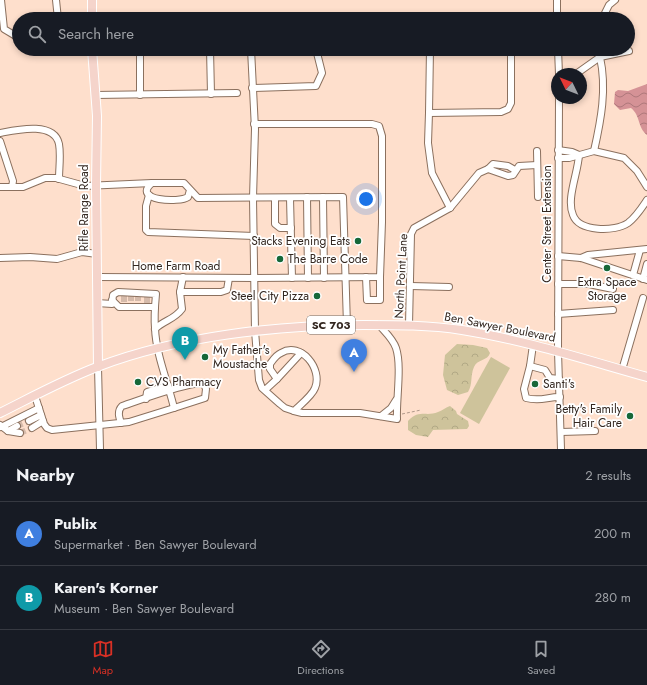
<!DOCTYPE html>
<meta charset="utf-8">
<style>
body{margin:0;font-family:Jost,sans-serif;background:#20242c;color:#f1f3f6}
.compass{position:absolute;left:551px;top:68px;width:36px;height:36px;border-radius:50%;background:#171b24;box-shadow:0 2px 6px #0003;rotate:313deg}
.you{position:absolute;left:366px;top:199px;width:14px;height:14px;margin:-10px;border:3px solid #fff;border-radius:50%;background:#1a73e8;box-shadow:0 0 0 6px #1a73e833}
.badge{display:grid;place-items:center;width:26px;height:26px;border-radius:50%;background:#d93025;color:#fff;font-size:13px;font-weight:700}
.pin{position:absolute;translate:-50% -33px;filter:drop-shadow(0 1px 2px #0008)}
.pin::after{content:'';position:absolute;top:21px;width:14px;height:12px;background:inherit;clip-path:polygon(0 0,100% 0,50% 100%)}
.list{margin:0;padding:0;list-style:none}
h2{display:flex;justify-content:space-between;align-items:center;height:52px;margin:0;padding:0 16px;font-size:17px}
h2 small{font-size:13px;font-weight:400;color:#9ea1a6}
.list li{display:grid;grid-template-columns:26px 1fr auto;gap:12px;align-items:center;box-sizing:border-box;height:64px;padding:0 16px;border-top:1px solid #363941}
.list b{display:block;font-size:15px;white-space:nowrap}
.list p{margin:0;font-size:13px;white-space:nowrap;color:#9ea1a6}
.list em{font-size:13px;font-style:normal;color:#9ea1a6}
.icon{flex:none;width:22px;height:22px;fill:none;stroke:currentColor;stroke-width:2;stroke-linecap:round;stroke-linejoin:round}
.map{position:relative;flex:none;width:647px;height:449px;overflow:hidden}
.search{position:absolute;background:#171b24;box-shadow:0 2px 6px #0003;left:12px;right:12px;top:12px;height:44px;display:flex;align-items:center;gap:10px;box-sizing:border-box;padding:0 14px;border-radius:22px;color:#9ea1a6;font-size:15px}
.sheet{height:180px;background:#171b24}
nav{display:flex;justify-content:space-around;align-items:center;box-sizing:border-box;height:56px;border-top:1px solid #363941;background:#171b24;font-size:11px;color:#9ea1a6}
nav a{display:grid;justify-items:center;gap:2px}
nav .on{color:#d93025}
.map>svg:first-child{display:block}
</style>
<div class="map">
<svg width="647" height="449" viewBox="0 0 647 449">
<defs>
<pattern id="forest-crowns" width="20" height="18" patternUnits="userSpaceOnUse"><rect width="20" height="18" fill="#cec39b"/><path d="M2 6a3 3 0 1 1 6 0M12 15a3 3 0 1 1 6 0" fill="none" stroke="#b1a885"/></pattern>
<pattern id="water-waves" width="16" height="10" patternUnits="userSpaceOnUse"><rect width="16" height="10" fill="#d59296"/><path d="M0 5q4-4 8 0t8 0" fill="none" stroke="#ad777a"/></pattern>
</defs>
<rect width="100%" height="100%" fill="#fedfcc"/>
<g fill="url(#forest-crowns)">
<path d="M457,344L473,345L487,348L490,353C488,361 477,359 474,367C470,376 473,384 468,392L458,395L447,390L443,375L445,355Z"/>
<path d="M450,406L456,411L457,414L468,421L469,426L467,429L433,430L428,437L416,435L408,430V421C419,409 427,417 438,412C442,411 446,407 450,406Z"/>
</g>
<polygon fill="#cec39b" points="491,357 510,368 479,424 460,413"/>
<path fill="url(#water-waves)" d="M647,84V135C637,127 641,116 631,108L620,110L614,104L615,92L618,90L628,91Z"/>
<g fill="none" stroke-linecap="round" stroke-linejoin="round">
<g stroke="#d5baaa" stroke-width="6" stroke-dasharray="6 3" stroke-linecap="butt">
<polyline points="131,295 131,303"/>
<polyline points="138,295 138,303"/>
<polyline points="124,302 124,295"/>
<polyline points="147,303 147,296"/>
<polyline points="17,426 29,421"/>
<polyline points="20,433 32,428"/>
</g>
<defs>
<g id="minor">
<polyline points="1,0 4,29 19,38"/>
<polyline points="56,0 58,19"/>
<polyline points="557,0 557,19"/>
<polyline points="446,19 502,19"/>
<polyline points="602,19 609,5 615,0"/>
<polyline points="210,49 211,94"/>
<path d="M251,49L255,129L253,198L255,331L259,380L262,388L280,404L285,408L294,411C300,405 312,396 315,388C323,369 301,341 281,353C276,355 273,360 270,364V369L277,379L265,390"/>
<polyline points="430,49 429,113 501,112 508,109 511,103 511,49"/>
<polyline points="558,49 559,74"/>
<polyline points="140,54 140,95"/>
<polyline points="576,74 600,57 599,49"/>
<polyline points="252,88 316,86 322,73 316,49"/>
<polyline points="95,95 237,93"/>
<polyline points="559,98 558,351 561,449"/>
<polyline points="429,113 428,143 432,173 450,208"/>
<path d="M0,133C16,130 54,121 59,144C61,155 59,168 59,179"/>
<polyline points="0,141 13,181 12,187"/>
<polyline points="558,150 572,152 579,155"/>
<polyline points="537,151 538,197"/>
<path d="M594,151C601,120 607,89 600,57L629,51"/>
<path d="M579,155C578,173 566,199 573,215C579,232 615,232 628,223C636,217 641,209 647,200"/>
<polyline points="558,158 569,158 594,151 624,158 637,171 647,187"/>
<polyline points="488,169 508,176 513,175 519,166 537,165"/>
<polyline points="0,187 23,187 45,178 56,178 85,186 152,183"/>
<path d="M190,190L188,197C180,203 131,201 152,183H184L198,198L343,197L347,325"/>
<polyline points="149,195 146,206 146,230 148,232 254,236"/>
<polyline points="307,197 308,278"/>
<polyline points="323,197 324,278"/>
<polyline points="275,198 275,224 280,228 291,228"/>
<polyline points="290,198 292,278"/>
<polyline points="558,256 581,258 647,280"/>
<polyline points="0,258 30,257 57,259 82,252 97,254"/>
<polyline points="581,258 588,255 647,249"/>
<polyline points="633,275 640,250"/>
<polyline points="98,277 255,278 380,277 382,222 382,136 379,126 372,124 254,124"/>
<polyline points="366,277 367,300 380,300 380,277"/>
<polyline points="643,279 647,264"/>
<polyline points="558,284 589,284 613,289"/>
<polyline points="411,286 449,287"/>
<polyline points="180,292 221,292 227,290 229,278"/>
<polyline points="112,300 119,307 155,307"/>
<path d="M97,303L112,304L113,295L118,292L156,294C155,305 154,317 155,328C156,355 168,382 174,408L205,398L206,389L204,384C192,380 138,401 122,406C117,411 119,417 121,423"/>
<polyline points="558,314 613,310"/>
<polyline points="409,325 411,234 414,228 450,208 479,173 488,169 493,164 508,166 515,170"/>
<path d="M155,329C164,320 174,320 182,309L180,292L183,277"/>
<polyline points="533,345 530,366 545,370 550,378 559,379"/>
<path d="M530,366L524,389L526,398C541,402 546,397 560,397"/>
<polyline points="98,367 100,449"/>
<polyline points="622,370 643,298"/>
<polyline points="277,379 301,353"/>
<polyline points="35,396 44,424 47,428 52,430 129,422 174,408"/>
<polyline points="146,399 147,392 168,385"/>
<path d="M294,411L302,413H360L397,419C396,400 402,366 396,348C393,339 385,332 379,325"/>
<polyline points="381,416 391,408 396,400"/>
<polyline points="29,421 41,415"/>
<polyline points="0,425 8,431 20,433"/>
<polyline points="1,427 39,408"/>
<polyline points="32,428 43,421"/>
<polyline points="8,431 17,426"/>
<polyline points="561,432 595,431"/>
</g>
<g id="major">
<polyline points="92,0 92,19"/>
<polyline points="92,49 97,116 96,185 98,367"/>
<path d="M0,413C32,397 63,380 97,367C178,336 278,325 364,325C397,325 429,325 462,330C525,340 586,360 647,377"/>
</g>
</defs>
<use href="#minor" stroke="#8b705e" stroke-width="8"/>
<use href="#major" stroke="#fff" stroke-width="10"/>
<polyline stroke="#b0988a" stroke-width="1" stroke-dasharray="3 2" stroke-linecap="butt" points="402,414 421,410"/>
<use href="#minor" stroke="#fff" stroke-width="6"/>
<use href="#major" stroke="#f5d4cb" stroke-width="8"/>
</g>
<g fill="#166839" stroke="#fff" stroke-width="1.5">
<circle cx="358" cy="241" r="4"/>
<circle cx="280" cy="259" r="4"/>
<circle cx="607" cy="268" r="4"/>
<circle cx="317" cy="296" r="4"/>
<circle cx="205" cy="357" r="4"/>
<circle cx="138" cy="382" r="4"/>
<circle cx="535" cy="384" r="4"/>
<circle cx="630" cy="416" r="4"/>
</g>
<g text-anchor="middle" dominant-baseline="central" stroke-width="3.5" stroke-linejoin="round" paint-order="stroke">
<rect fill="#fff" stroke="#706863" stroke-width="1" x="307" y="316" width="48" height="18" rx="3"/>
<g font-size="11" font-weight="bold" fill="#332720">
<text x="331" y="325">SC 703</text>
</g>
<g font-size="12" fill="#332720" stroke="#fff">
<text transform="translate(84 208) rotate(-90)">Rifle Range Road</text>
<text transform="translate(547 224) rotate(-90)">Center Street Extension</text>
<text x="176" y="266">Home Farm Road</text>
<text transform="translate(401 276) rotate(-87)">North Point Lane</text>
<text transform="translate(500 327) rotate(11)">Ben Sawyer Boulevard</text>
</g>
<g font-size="12" fill="#332720" stroke="#fff" text-anchor="start">
<text x="350" y="241" text-anchor="end">Stacks Evening Eats</text>
<text x="288" y="259">The Barre Code</text>
<text x="607" y="282" text-anchor="middle">Extra Space<tspan x="607" dy="14">Storage</tspan></text>
<text x="309" y="296" text-anchor="end">Steel City Pizza</text>
<text x="213" y="350">My Father's<tspan x="213" dy="14">Moustache</tspan></text>
<text x="146" y="382">CVS Pharmacy</text>
<text x="543" y="384">Santi's</text>
<text x="622" y="409" text-anchor="end">Betty's Family<tspan x="622" dy="14">Hair Care</tspan></text>
</g>
</g>
</svg>
<svg class="compass" viewBox="-18 -18 36 36"><path d="M0-13l5 13h-10z" fill="#e53935"/><path d="M0 13l5-13h-10z" fill="#9ea1a6"/></svg>
<div class="you"></div>
<div class="pin badge" style="left:354px;top:372px;background:#3f7fe0">A</div>
<div class="pin badge" style="left:185px;top:360px;background:#0f9aa8">B</div>
<div class="search"><svg class="icon" aria-label="search" viewBox="0 0 24 24"><circle cx="10" cy="10" r="6"/><path d="M15 15l6 6"/></svg>Search here</div>
</div>
<section class="sheet">
<h2>Nearby<small>2 results</small></h2>
<ul class="list">
<li><span class="badge" style="background:#3f7fe0">A</span><div><b>Publix</b><p>Supermarket · Ben Sawyer Boulevard</p></div><em>200 m</em></li>
<li><span class="badge" style="background:#0f9aa8">B</span><div><b>Karen's Korner</b><p>Museum · Ben Sawyer Boulevard</p></div><em>280 m</em></li>
</ul>
</section>
<nav>
<a class="on"><svg class="icon" aria-label="map" viewBox="0 0 24 24"><path d="M3 6l6-2 6 2 6-2v14l-6 2-6-2-6 2zM9 4v14M15 6v14"/></svg>Map</a>
<a><svg class="icon" aria-label="directions" viewBox="0 0 24 24"><path d="M12 3l9 9-9 9-9-9zM9 14v-3h6M13 9l2 2-2 2"/></svg>Directions</a>
<a><svg class="icon" aria-label="saved" viewBox="0 0 24 24"><path d="M7 4h10v16l-5-4-5 4z"/></svg>Saved</a>
</nav>
